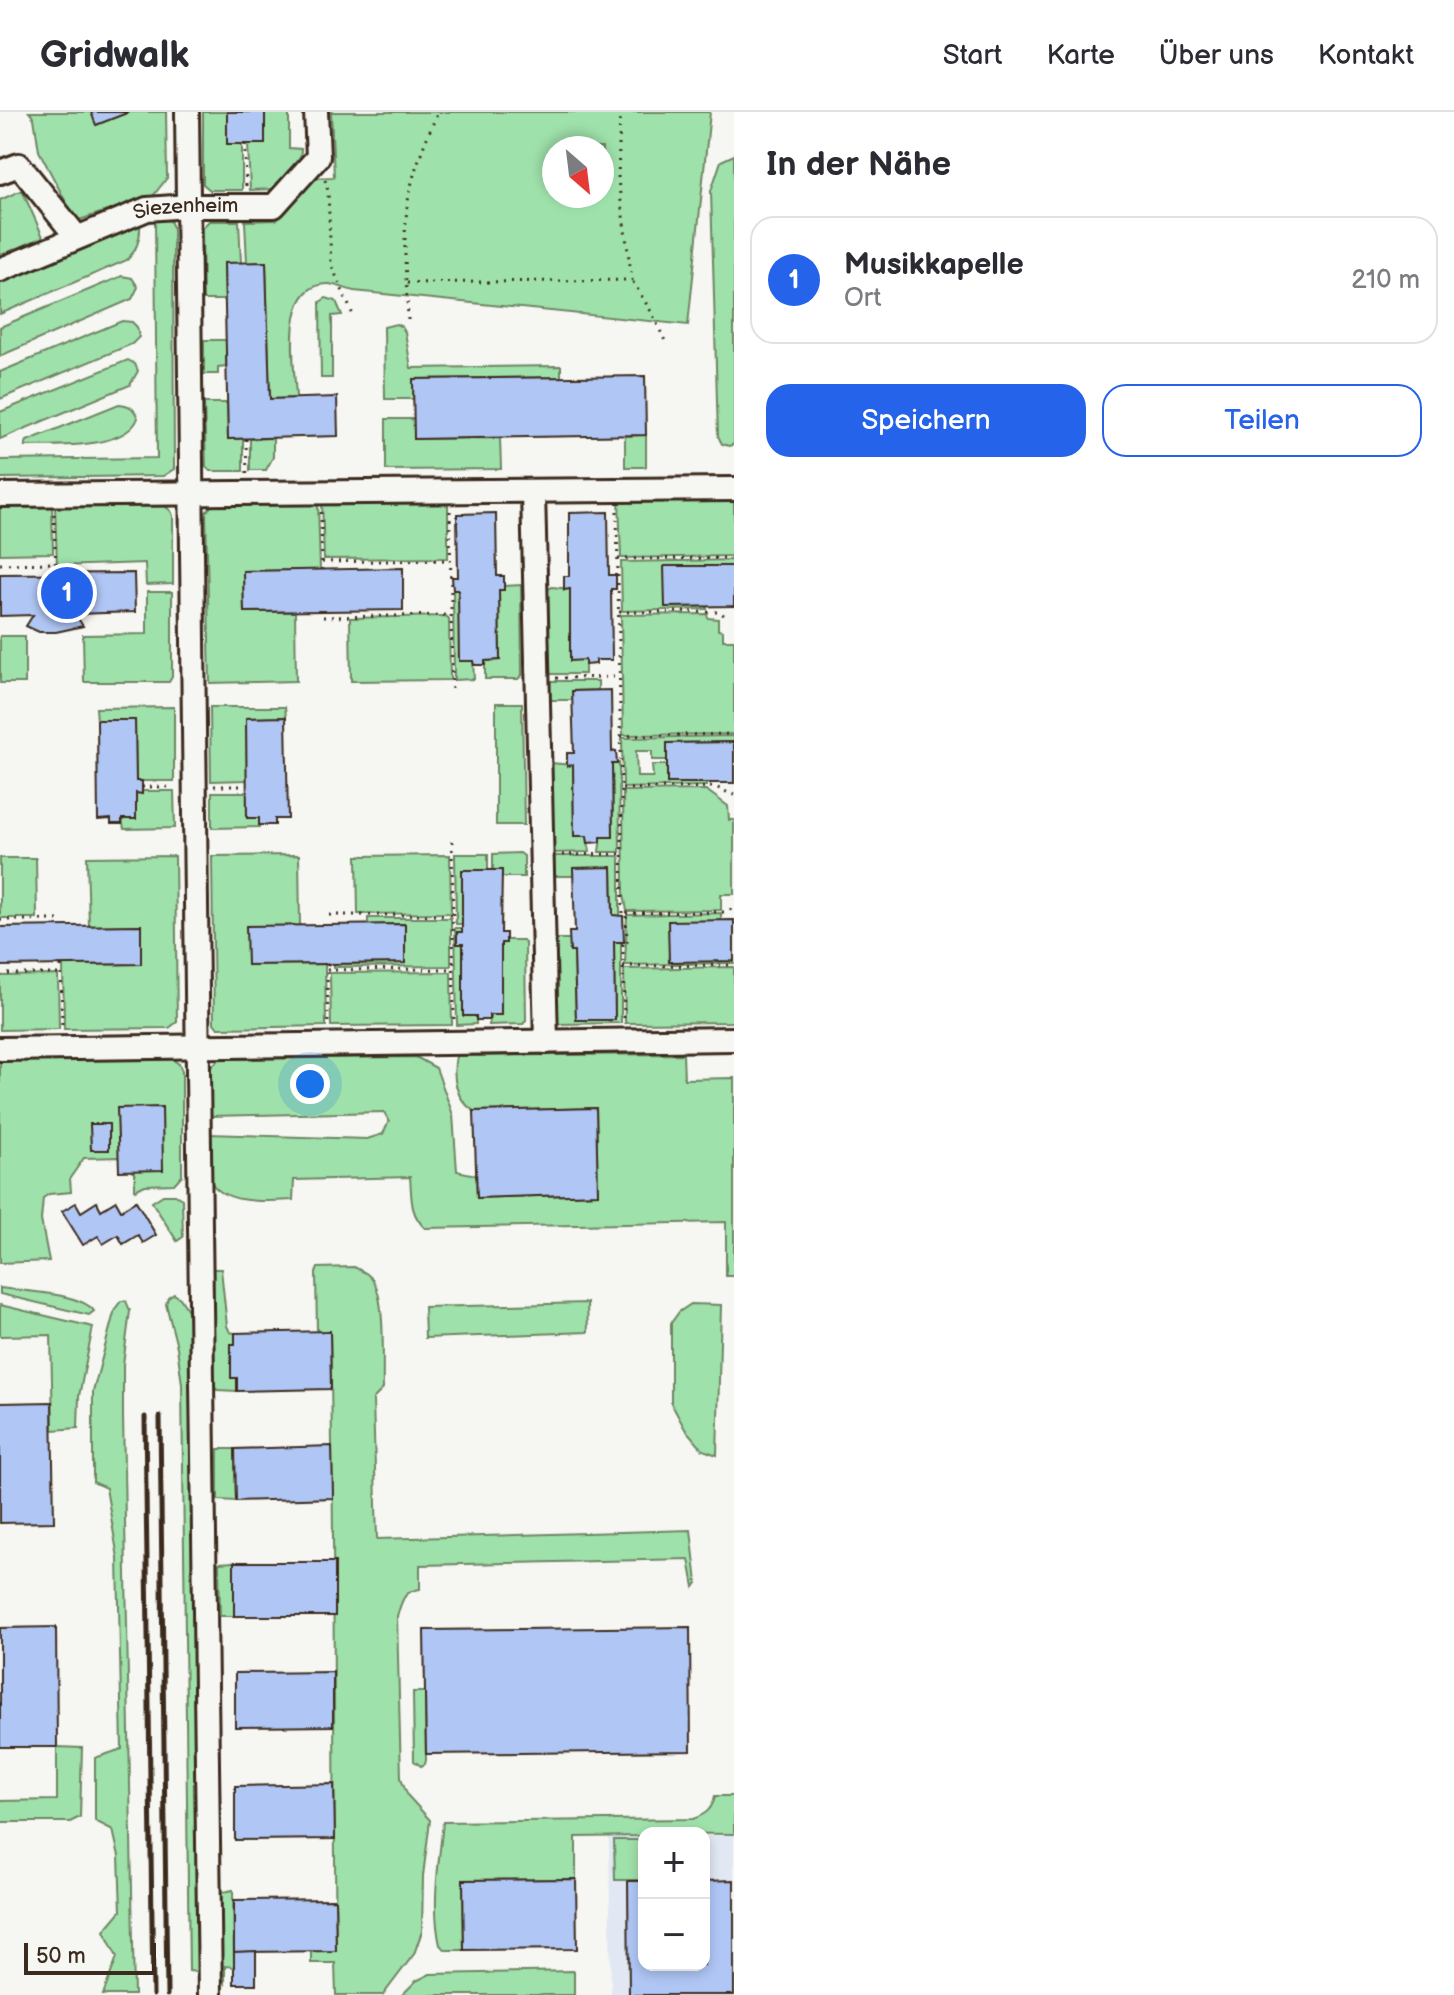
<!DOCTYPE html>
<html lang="de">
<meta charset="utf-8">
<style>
body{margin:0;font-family:"Balsamiq Sans",sans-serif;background:#f2f2f3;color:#2b2b33}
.controls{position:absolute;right:24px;bottom:24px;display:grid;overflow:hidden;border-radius:16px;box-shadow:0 4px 12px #0003}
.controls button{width:72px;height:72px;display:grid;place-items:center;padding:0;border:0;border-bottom:2px solid #e1e1e2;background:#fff;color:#2b2b33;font:40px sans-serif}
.compass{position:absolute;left:542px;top:24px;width:72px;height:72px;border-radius:50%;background:#fff;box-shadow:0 4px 12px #0003;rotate:152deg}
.scale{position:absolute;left:24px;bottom:20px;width:132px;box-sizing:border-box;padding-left:8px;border:4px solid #3b2a1e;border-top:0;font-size:22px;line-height:28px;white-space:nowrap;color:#3b2a1e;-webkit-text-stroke:6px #f6f6f2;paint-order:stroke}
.you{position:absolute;left:310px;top:972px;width:28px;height:28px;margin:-20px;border:6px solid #fff;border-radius:50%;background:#1a73e8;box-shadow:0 0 0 12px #1a73e833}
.badge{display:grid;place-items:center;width:52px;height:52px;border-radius:50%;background:#2563eb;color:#fff;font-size:26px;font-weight:700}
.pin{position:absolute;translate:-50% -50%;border:4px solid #fff;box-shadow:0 2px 8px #0006}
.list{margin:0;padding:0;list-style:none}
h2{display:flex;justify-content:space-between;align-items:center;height:104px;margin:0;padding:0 32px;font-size:34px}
h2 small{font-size:26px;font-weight:400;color:#7c7c81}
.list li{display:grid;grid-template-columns:52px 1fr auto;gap:24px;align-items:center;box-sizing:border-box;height:128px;margin:0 16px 16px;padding:0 16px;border:2px solid #e1e1e2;border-radius:24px}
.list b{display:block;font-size:30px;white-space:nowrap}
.list p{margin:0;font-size:26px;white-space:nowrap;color:#7c7c81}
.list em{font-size:26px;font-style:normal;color:#7c7c81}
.actions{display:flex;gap:16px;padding:24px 32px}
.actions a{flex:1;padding:18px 0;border:2px solid #2563eb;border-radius:24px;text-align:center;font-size:28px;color:#2563eb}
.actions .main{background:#2563eb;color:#fff}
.map{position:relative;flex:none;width:734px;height:1883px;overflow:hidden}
header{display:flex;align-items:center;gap:48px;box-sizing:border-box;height:112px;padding:0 40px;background:#fff;border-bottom:2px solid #e1e1e2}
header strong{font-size:38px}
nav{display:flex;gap:44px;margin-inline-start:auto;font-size:28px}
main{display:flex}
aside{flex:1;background:#fff}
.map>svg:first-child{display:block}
</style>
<header>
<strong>Gridwalk</strong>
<nav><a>Start</a><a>Karte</a><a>Über uns</a><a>Kontakt</a></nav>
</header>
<main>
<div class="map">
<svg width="734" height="1883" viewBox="0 0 734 1883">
<rect width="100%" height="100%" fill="#f6f6f2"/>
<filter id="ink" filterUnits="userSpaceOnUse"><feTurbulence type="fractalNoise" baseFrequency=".0125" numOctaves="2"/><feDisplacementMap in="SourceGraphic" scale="16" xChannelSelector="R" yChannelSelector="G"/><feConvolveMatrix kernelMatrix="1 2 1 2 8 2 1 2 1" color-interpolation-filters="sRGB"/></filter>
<g filter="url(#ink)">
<polygon fill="#e1e8f3" points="734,1723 734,1883 611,1883 609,1724 644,1724 644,1853 704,1853 704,1724"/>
<g fill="#9fe1ab" stroke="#6d8664" stroke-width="2" fill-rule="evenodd">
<polygon points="29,0 91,0 97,13 127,0 166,0 167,66 153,84 76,109 39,39 34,6"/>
<polygon points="203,0 227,0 227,31 242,32 242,78 210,78 203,72"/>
<polygon points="265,0 289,0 289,36 301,37 300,53 276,77 250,78 248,32"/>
<path d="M331,0H710L688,213L354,179C346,177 337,173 329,172C279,171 295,255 296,286L270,287L266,150L247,151L245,109L277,108L312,66L334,65ZM554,36H602V84H554Z"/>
<polygon points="734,43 734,332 729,334 722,332 718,324 711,79 721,49"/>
<polygon points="22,78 43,125 0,144 0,88"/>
<polygon points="167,103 173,115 174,357 163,364 0,366 0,348 157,346 155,108 156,104"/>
<polygon points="209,109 239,109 241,151 224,152 225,188 203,188 202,116"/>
<path d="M140,112C141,127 137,138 127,148L0,202V168L52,145L61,146Z"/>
<polygon points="122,164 132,166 138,175 132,187 0,244 0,215"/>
<polygon points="326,186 336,189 342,203 332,204 332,266 321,266 320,190"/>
<polygon points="122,209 132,210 137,215 139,225 132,232 0,287 0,260"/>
<polygon points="396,212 402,215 405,220 411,256 561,254 561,265 414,267 413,287 385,287 384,215"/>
<polygon points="204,228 226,228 226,254 218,255 218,262 204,262"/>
<polygon points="128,248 135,252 138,259 130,273 0,327 0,300"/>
<polygon points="204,291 227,291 228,327 243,327 243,359 210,359 206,355"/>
<path d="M119,292C130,293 134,296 138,306C126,338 53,333 25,334L27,329Z"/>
<polygon points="386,307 414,307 414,327 500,326 501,357 386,358"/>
<polygon points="646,323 646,355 625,355 625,324"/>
<polygon points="273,326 273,345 266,358 250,358 250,327"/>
<polygon points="734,385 734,444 621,446 619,386"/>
<polygon points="448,388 448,446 324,447 322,389"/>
<polygon points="318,390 320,458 243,459 244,500 295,500 296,569 210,571 206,400 214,391"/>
<polygon points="161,391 171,399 173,404 173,472 146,473 145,451 57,454 55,393"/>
<polygon points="52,392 53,441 0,442 0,393"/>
<polygon points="734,448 734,454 665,455 665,495 707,494 707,497 622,499 621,450"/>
<polygon points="521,473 522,563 518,567 485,567 485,549 500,548 499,478 504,477 504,474"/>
<polygon points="552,475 570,477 570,548 585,548 585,562 549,562 548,477"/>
<polygon points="453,478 458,478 473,549 474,567 454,568"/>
<polygon points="147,480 172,480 172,565 169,570 84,570 83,523 147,522"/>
<polygon points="707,502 708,506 718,507 718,518 723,519 723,528 734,528 734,622 623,623 621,503"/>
<polygon points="446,504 449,507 450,568 351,569 350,506"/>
<rect x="0" y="524" width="25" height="47"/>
<polygon points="549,569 598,569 598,578 573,579 573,588 549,588"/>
<polygon points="496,591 522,591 524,713 496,713"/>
<polygon points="174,595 174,669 136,669 135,608 97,608 96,596"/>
<polygon points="210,595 285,595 286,605 246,606 247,668 211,669"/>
<polygon points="734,624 734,630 668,631 667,648 652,648 652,639 636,639 637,665 653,665 652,653 667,653 668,671 706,671 706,674 623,676 622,626"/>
<polygon points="550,651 573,653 574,724 587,724 590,740 551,741"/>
<polygon points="619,651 620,740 599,740 601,725 613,724 612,652"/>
<polygon points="706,678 728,694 729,708 734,708 734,782 721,782 721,798 627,799 624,782 623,679"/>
<polygon points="142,679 174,679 175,716 124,717 122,707 136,706 136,681 142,681"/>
<polygon points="212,680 247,680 247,706 259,706 259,715 212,716"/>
<polygon points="520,741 524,744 524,765 502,765 501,758 493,758 493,742"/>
<polygon points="455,742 488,742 488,758 462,758 462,812 456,812"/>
<polygon points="299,743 300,814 247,814 247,853 325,852 326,914 218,916 214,911 212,744"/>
<polygon points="450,743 451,801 358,802 357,744"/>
<polygon points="175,744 177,910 169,916 64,917 63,853 141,852 141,813 89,814 87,745"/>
<polygon points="551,744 618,744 620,747 620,804 613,803 612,756 574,756 573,764 551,764"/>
<polygon points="0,746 36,746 37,806 0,806"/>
<polygon points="721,801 721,809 669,809 669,849 734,849 734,851 625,853 627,803"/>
<polygon points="368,806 451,806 451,854 333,855 333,852 405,851 405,812 368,813"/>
<polygon points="455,816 462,816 462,820 457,820 457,831 463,832 463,904 476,904 476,912 457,913"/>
<polygon points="555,827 570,827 574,840 576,907 615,907 614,830 621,830 621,911 556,912 552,831"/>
<polygon points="506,828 523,828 525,831 526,909 523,912 489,913 501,831"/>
<polygon points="734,855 734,910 625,911 624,857"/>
<polygon points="451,860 452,913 331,914 330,861"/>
<polygon points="58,863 59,917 0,918 0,864"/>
<path d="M683,942L684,967L734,966V1164H726V1110L425,1116C409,1101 412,1085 410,1065L294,1068L293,1088C272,1089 220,1094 210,1067C206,1055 210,1035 209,1022L367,1027L383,1022L389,1009L384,1000L210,1004L208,958L219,947L416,945L436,956L453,1003L457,1059L476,1063L477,1086L598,1082L596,996L474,999C455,987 452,965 456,944Z"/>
<polygon points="172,947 179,952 182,959 182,1063 174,1072 145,1073 135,1078 135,1062 121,1045 84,1046 70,1066 71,1080 49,1082 43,1086 41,1108 49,1149 0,1151 0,949"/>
<polygon points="163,1083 175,1083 182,1087 183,1125 177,1129 152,1090"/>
<path d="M354,1155C362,1159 369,1161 374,1170C386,1192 382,1251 383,1277L373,1287L377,1427L691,1418L697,1471L694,1475L689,1447L420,1453V1477C403,1479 402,1489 397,1504L401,1666L408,1684L430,1708L423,1764L422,1819L414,1842L383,1883H336L335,1851H311V1839L336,1838C333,1632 335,1426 330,1220H317L316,1161L318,1156Z"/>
<polygon points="211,1157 221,1157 227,1214 230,1220 235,1221 235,1232 231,1233 231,1265 237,1266 237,1279 217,1278 213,1270"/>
<path d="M0,1176C22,1179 81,1181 94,1199L89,1203L0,1182Z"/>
<polygon points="174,1182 180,1186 191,1203 199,1860 189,1859 182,1272 177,1235 166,1192 168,1186"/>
<polygon points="121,1189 126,1189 130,1199 123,1253 123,1303 134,1883 103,1883 117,1845 104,1819 121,1799 119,1744 113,1718 95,1709 95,1646 122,1637 118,1446 106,1376 93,1370 93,1280 115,1197"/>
<polygon points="587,1191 588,1220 425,1226 424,1195"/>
<polygon points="691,1192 721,1193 717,1343 703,1338 685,1317 671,1291 671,1211 679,1200"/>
<polygon points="0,1193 93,1215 79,1284 78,1316 53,1318 51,1223 0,1224"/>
<polygon points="218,1337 235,1337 236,1389 218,1388"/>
<polygon points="234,1450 234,1504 220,1504 219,1451"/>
<polygon points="413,1580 425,1580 426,1648 425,1652 421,1654 414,1649"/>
<polygon points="57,1635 82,1636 80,1705 70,1710 0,1710 0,1689 57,1688"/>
<path d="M715,1684H734V1722L644,1721V1724L576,1725V1767L463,1768L464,1838H446L440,1833C431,1793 439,1751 443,1710L693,1707C706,1702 712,1698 715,1684Z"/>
<polygon points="614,1728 644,1728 644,1768 615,1768"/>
<polygon points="233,1778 234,1855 225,1854 225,1871 218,1860 217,1781"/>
<polygon points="574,1859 574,1883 402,1883 416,1869 430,1862"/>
</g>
<g fill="#b0c7f6" stroke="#3b2a1e" stroke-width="2">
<polygon points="91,0 127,0 127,1 96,13"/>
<rect x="227" y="0" width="38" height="32"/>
<polygon points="266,150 270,287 337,285 338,324 228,327 224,151"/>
<polygon points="645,264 646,323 414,327 413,267"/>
<polygon points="608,400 609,463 616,463 616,477 611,477 612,548 596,548 596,552 585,553 585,548 570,549 570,477 564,478 564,464 569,464 569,401"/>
<polygon points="496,401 497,464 504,464 504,478 499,478 500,548 485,549 485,553 474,553 473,549 459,549 458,478 453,478 452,465 458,465 457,402"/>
<polygon points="664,454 734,454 734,494 665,495"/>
<polygon points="403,456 403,498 244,500 243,459"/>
<polygon points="134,461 135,500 75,502 83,514 56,520 39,520 26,514 33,503 0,504 0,462"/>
<polygon points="611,578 612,640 616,639 617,652 612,652 613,725 601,725 601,730 588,731 587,724 574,724 573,653 567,654 567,641 574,641 572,579"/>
<polygon points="286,605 288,707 275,707 275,713 259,713 259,706 247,706 246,606"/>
<polygon points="97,608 135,608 136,669 142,669 142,682 136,681 136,707 122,707 122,712 111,712 111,707 98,708"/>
<polygon points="734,630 734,671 667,671 667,631"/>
<polygon points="612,755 613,803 623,804 624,830 614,830 615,908 576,908 574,840 570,840 569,820 575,820 573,756"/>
<polygon points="462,758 502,758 501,821 506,821 506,831 501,831 501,903 489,903 489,908 476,908 476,904 463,904 463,832 457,832 457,820 462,820"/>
<polygon points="734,808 734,849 669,850 668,809"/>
<polygon points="405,812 405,851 247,853 246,814"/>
<polygon points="141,813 141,852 0,854 0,815"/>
<polygon points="162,995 163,1058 119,1059 117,996"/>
<polygon points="596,996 598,1082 477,1086 474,999"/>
<polygon points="90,1012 109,1012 109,1038 91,1038"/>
<polygon points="116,1089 121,1098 136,1089 156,1123 143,1131 138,1123 123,1132 118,1123 103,1132 98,1124 83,1133 62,1099 76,1091 81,1100 97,1090 101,1098"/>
<polygon points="330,1219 331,1277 237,1279 237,1266 231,1266 231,1232 235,1232 235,1221"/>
<polygon points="52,1290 54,1410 0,1411 0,1291"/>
<polygon points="332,1334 333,1386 236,1389 235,1337"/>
<rect x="234" y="1450" width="101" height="54"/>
<polygon points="56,1515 57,1635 0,1635 0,1516"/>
<polygon points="690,1515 691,1639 426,1642 424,1518"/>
<polygon points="333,1560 333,1614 235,1615 235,1561"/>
<polygon points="334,1672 335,1727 235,1728 235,1674"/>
<polygon points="576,1767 577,1837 464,1838 463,1768"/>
<polygon points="734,1768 734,1883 629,1883 628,1769 644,1769 644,1853 704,1853 704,1769"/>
<polygon points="335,1787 336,1839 234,1840 234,1788"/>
<polygon points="256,1839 256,1872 234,1872 234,1840"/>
</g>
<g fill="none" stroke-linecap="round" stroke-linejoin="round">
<defs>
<g id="minor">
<path d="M187,0C192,628 203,1255 210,1883"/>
<polyline points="0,60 19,53 76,124"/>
<path id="s1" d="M0,158L147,97L188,94H274L318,45L316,0"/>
<polyline points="533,379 546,930"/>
<polyline points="0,383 734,377"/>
<polyline points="0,937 734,927"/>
</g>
</defs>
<use href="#minor" stroke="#3b2a1e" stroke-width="28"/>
<g stroke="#3b2a1e" stroke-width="3" stroke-dasharray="2 6" stroke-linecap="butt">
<polyline points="245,32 246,76"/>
<polyline points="325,68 328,79 331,152 353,203"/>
<polyline points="633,170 652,201 667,233"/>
<polyline points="407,171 632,168 618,68 620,0"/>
<path d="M408,208C407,175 403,141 406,108C408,70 423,34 438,0"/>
<polyline points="246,327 247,363"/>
<polyline points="450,399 452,580"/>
<polyline points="617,399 623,801 626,801 627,832 623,832 624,909"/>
<polyline points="321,400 322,458"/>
<polyline points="54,402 56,462"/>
<polyline points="618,447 734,446"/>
<polyline points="322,450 450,448"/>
<polyline points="0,452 55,451"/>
<polyline points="619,500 720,500 725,504"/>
<polyline points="323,505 451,503"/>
<polyline points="556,566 620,565"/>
<polyline points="621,624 734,622"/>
<polyline points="214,674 247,674"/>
<polyline points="142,675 174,675"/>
<polyline points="622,677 715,675 734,683"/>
<polyline points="452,729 454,913"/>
<polyline points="562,743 622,742"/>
<polyline points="626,801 724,800 734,796"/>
<polyline points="329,803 453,803"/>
<polyline points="0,808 63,808"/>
<polyline points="327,852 328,913"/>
<polyline points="61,854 62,918"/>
<polyline points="623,854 734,853"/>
<polyline points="327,858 454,857"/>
<polyline points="0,862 60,862"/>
</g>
<use href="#minor" stroke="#f6f6f2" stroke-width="22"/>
<g stroke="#3b2a1e" stroke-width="5">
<polyline points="145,1305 153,1883"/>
<polyline points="160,1305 167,1883"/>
</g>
</g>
</g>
<g text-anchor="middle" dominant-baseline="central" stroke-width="6" stroke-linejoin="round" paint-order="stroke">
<g font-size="20" fill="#3b2a1e" stroke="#f6f6f2">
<text stroke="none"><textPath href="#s1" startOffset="198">Siezenheim</textPath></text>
</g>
</g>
</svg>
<div class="controls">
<button>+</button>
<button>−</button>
</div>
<svg class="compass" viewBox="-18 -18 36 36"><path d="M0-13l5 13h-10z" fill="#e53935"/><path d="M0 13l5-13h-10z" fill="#7c7c81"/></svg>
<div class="scale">50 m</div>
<div class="you"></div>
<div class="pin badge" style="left:67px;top:481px">1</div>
</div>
<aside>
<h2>In der Nähe<small></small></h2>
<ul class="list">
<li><span class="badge">1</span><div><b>Musikkapelle</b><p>Ort</p></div><em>210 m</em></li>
</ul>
<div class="actions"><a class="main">Speichern</a><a>Teilen</a></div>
</aside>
</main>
